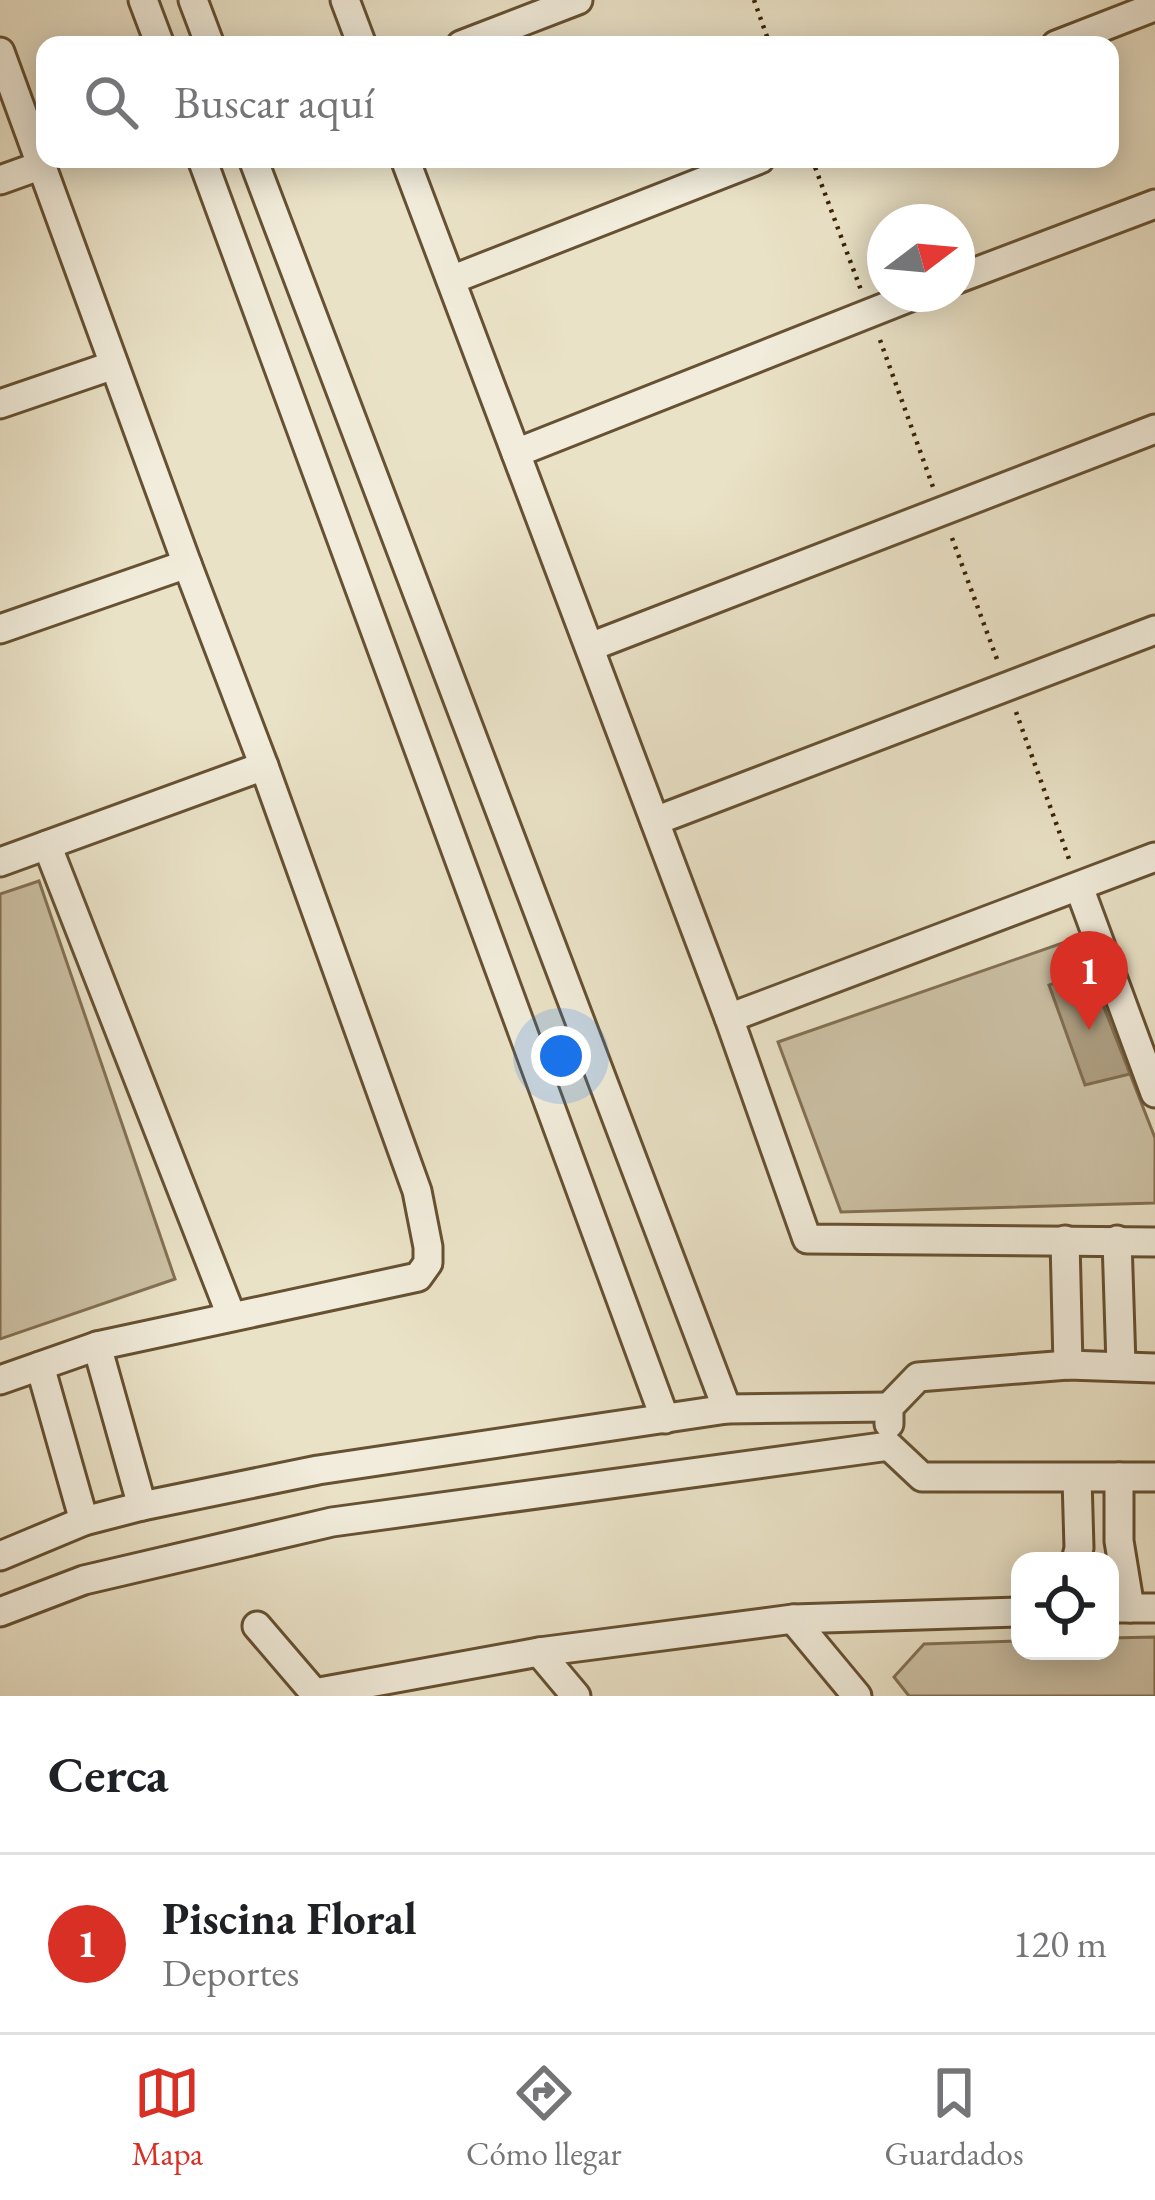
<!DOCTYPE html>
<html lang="es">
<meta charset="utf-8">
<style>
body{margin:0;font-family:"EB Garamond",serif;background:#f2f2f2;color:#202124}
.controls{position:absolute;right:36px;bottom:36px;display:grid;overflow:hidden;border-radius:24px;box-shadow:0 6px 30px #0003}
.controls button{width:108px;height:108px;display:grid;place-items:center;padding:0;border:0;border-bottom:3px solid #e0e0e0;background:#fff;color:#202124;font:60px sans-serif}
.compass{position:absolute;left:867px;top:204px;width:108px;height:108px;border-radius:50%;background:#fff;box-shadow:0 6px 30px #0003;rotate:74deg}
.you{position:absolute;left:561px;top:1056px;width:42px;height:42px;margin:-30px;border:9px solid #fff;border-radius:50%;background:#1a73e8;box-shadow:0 0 0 18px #1a73e833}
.badge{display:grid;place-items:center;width:78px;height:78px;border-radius:50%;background:#d93025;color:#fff;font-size:39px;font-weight:700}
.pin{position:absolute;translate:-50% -99px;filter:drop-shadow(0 3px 6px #0008)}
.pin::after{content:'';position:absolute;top:63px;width:42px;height:36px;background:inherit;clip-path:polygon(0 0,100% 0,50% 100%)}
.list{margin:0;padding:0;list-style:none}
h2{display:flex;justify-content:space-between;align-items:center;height:156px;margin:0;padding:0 48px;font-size:51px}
h2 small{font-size:39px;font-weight:400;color:#757577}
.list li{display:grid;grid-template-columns:78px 1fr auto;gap:36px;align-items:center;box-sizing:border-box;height:180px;padding:0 48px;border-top:3px solid #e0e0e0}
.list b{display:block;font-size:45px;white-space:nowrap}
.list p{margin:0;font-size:39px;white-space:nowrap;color:#757577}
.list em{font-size:39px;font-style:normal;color:#757577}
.icon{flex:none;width:66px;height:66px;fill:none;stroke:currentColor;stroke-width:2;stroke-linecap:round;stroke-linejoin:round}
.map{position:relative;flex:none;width:1155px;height:1696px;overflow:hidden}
.search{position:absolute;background:#fff;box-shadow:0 6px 30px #0003;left:36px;right:36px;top:36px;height:132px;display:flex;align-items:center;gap:30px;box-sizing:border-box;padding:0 42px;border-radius:24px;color:#757577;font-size:45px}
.sheet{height:336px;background:#fff}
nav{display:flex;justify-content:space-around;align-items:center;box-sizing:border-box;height:168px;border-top:3px solid #e0e0e0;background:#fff;font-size:33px;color:#757577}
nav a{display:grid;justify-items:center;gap:6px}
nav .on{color:#d93025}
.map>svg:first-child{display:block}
</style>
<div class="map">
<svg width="1155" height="1696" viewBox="0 0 1155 1696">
<rect width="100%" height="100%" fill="#eae2c7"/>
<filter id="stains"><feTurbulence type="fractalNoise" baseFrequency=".00167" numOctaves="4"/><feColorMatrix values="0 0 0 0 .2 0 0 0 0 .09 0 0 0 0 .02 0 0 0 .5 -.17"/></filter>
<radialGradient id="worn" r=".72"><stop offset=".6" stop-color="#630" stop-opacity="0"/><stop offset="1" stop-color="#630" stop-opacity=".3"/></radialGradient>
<g fill="#ccc1a5" stroke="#837153" stroke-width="3">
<polygon points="39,881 175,1279 0,1339 0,894"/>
<polygon points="1077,938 1155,1138 1155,1203 841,1212 778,1042"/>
<polygon points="1155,1637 1155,1696 909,1696 894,1677 924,1644 1020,1641 1020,1651 1110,1651 1110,1638"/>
</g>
<polygon fill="#aea084" stroke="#806d50" stroke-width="3" points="1089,969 1130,1074 1085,1085 1049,985"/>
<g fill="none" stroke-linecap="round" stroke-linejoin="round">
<defs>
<g id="minor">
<polyline points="143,0 160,45"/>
<polyline points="193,0 210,45"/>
<polyline points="345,0 362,45"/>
<polyline points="461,45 578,0"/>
<polyline points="1056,45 1154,7"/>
<polyline points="0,52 187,564 264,766 417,1191 428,1247 428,1263 418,1277 97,1346 0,1380"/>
<polyline points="202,159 665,1419"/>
<polyline points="253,159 727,1409"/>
<polyline points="405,159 729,1018 807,1239 1155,1242"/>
<polyline points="0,180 42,165"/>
<polyline points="957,279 1155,204"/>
<polyline points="451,280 760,159"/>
<polyline points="0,404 114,365"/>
<polyline points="516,453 918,294"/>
<polyline points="0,629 187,564"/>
<polyline points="590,647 1155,429"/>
<polyline points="655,821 1155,630"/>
<polyline points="47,845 231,1315"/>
<polyline points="0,862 264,766"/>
<polyline points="1079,887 1155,1093"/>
<polyline points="729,1018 1155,857"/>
<polyline points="1065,1240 1068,1365"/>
<polyline points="1117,1240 1121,1365"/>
<polyline points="97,1346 142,1506"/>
<polyline points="40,1366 84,1521"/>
<polyline points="889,1424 889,1407 918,1377 1068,1365 1155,1368"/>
<polyline points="1119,1477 1119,1541 1130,1608"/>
<polyline points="0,1556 84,1521 142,1506 318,1470 727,1409 889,1407"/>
<polyline points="1076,1561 1079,1548 1077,1478"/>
<polyline points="1110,1608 1155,1608"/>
<polyline points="0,1612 84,1580 332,1522 889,1446 922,1477 1155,1477"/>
<polyline points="793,1619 857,1696"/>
<polyline points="257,1626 317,1696"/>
<polyline points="539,1652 576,1696"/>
<polyline points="314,1693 539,1652 793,1619 1020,1612"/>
</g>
</defs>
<use href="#minor" stroke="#665132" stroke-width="33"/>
<g stroke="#3a2101" stroke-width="4.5" stroke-dasharray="3 6" stroke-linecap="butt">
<polyline points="754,0 770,45"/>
<polyline points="812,159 861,290"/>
<polyline points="880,340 933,487"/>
<polyline points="952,538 998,662"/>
<polyline points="1016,712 1069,859"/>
</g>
<use href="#minor" stroke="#f1ecdb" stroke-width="27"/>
</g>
<rect width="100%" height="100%" filter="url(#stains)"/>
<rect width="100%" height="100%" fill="url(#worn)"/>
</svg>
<div class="controls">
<button><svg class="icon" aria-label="locate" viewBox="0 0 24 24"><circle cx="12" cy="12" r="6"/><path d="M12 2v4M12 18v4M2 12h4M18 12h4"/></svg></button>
</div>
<svg class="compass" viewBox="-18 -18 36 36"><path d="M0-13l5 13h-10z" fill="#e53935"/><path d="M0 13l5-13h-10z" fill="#757577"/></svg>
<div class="you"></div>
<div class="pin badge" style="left:1089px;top:1030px">1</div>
<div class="search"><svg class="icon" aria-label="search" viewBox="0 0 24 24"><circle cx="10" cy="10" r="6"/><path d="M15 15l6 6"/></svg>Buscar aquí</div>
</div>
<section class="sheet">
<h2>Cerca<small></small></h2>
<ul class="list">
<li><span class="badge">1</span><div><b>Piscina Floral</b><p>Deportes</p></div><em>120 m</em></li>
</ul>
</section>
<nav>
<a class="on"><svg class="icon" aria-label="map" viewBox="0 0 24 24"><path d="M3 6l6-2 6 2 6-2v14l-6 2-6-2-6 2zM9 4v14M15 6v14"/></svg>Mapa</a>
<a><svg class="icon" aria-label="directions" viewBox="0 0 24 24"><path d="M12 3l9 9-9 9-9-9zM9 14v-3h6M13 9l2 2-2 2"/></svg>Cómo llegar</a>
<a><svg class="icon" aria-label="saved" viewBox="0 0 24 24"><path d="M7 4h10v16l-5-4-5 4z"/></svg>Guardados</a>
</nav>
